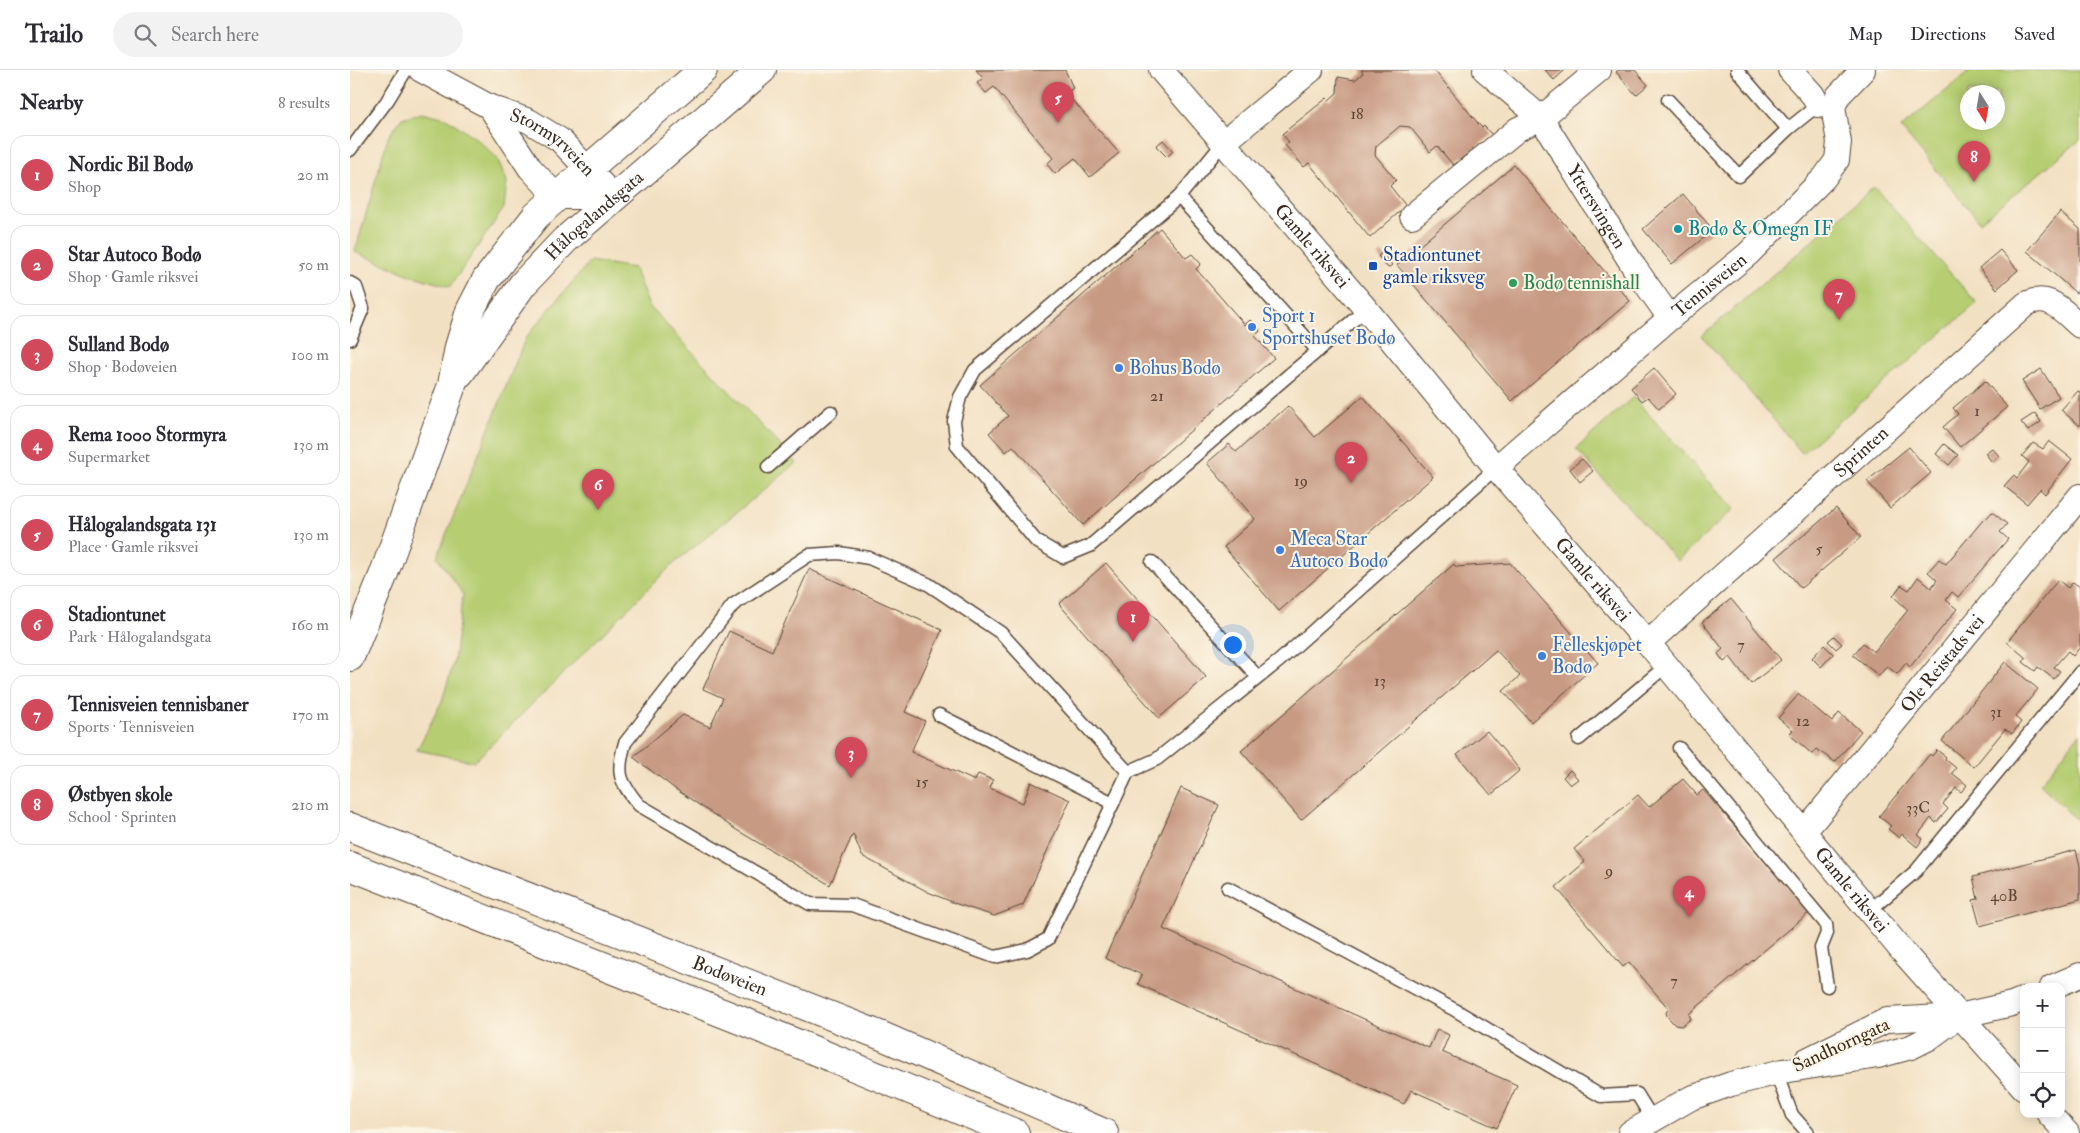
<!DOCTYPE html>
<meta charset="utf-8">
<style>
body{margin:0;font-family:"IM FELL Double Pica",serif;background:#f2f2f3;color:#2b2b33}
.controls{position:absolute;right:15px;bottom:15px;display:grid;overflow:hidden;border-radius:10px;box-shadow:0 2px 12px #0003}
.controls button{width:45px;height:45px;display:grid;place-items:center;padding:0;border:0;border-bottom:1px solid #e1e1e2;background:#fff;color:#2b2b33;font:25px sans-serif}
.compass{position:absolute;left:1610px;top:15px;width:45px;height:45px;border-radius:50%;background:#fff;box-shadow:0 2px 12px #0003;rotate:169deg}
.you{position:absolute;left:882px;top:574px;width:18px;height:18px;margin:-12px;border:4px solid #fff;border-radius:50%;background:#1a73e8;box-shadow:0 0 0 8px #1a73e833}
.badge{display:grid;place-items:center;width:32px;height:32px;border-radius:50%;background:#d1495b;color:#fff;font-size:16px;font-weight:700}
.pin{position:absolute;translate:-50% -41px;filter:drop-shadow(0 1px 2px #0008)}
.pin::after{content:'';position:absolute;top:26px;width:18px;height:15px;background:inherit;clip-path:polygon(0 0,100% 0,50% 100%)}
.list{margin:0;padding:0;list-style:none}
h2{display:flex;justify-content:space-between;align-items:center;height:65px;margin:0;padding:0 20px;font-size:21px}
h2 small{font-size:16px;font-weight:400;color:#7c7c81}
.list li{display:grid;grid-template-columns:32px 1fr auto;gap:15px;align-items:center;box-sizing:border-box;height:80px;margin:0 10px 10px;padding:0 10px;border:1px solid #e1e1e2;border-radius:15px}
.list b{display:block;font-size:19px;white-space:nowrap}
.list p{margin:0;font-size:16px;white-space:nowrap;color:#7c7c81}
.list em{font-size:16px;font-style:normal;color:#7c7c81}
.icon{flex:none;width:28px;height:28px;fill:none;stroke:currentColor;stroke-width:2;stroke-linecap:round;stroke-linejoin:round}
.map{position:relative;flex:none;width:1730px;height:1063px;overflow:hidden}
header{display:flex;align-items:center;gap:30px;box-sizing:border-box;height:70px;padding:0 25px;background:#fff;border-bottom:1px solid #e1e1e2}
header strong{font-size:24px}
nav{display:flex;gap:28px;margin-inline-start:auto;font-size:18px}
.search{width:350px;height:45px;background:#f2f2f3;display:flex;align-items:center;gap:12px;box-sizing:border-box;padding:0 18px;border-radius:28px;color:#7c7c81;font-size:19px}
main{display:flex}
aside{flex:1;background:#fff}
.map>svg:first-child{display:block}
</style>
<header>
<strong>Trailo</strong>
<div class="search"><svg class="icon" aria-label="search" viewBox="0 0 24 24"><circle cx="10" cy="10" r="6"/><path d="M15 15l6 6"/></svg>Search here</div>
<nav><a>Map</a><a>Directions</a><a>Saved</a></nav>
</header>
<main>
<aside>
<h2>Nearby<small>8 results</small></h2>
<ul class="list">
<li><span class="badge">1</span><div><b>Nordic Bil Bodø</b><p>Shop</p></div><em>20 m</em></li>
<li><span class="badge">2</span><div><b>Star Autoco Bodø</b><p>Shop · Gamle riksvei</p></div><em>50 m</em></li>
<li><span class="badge">3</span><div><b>Sulland Bodø</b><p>Shop · Bodøveien</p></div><em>100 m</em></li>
<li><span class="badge">4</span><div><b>Rema 1000 Stormyra</b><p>Supermarket</p></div><em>130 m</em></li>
<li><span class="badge">5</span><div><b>Hålogalandsgata 131</b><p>Place · Gamle riksvei</p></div><em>130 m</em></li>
<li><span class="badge">6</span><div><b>Stadiontunet</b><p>Park · Hålogalandsgata</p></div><em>160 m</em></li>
<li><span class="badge">7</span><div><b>Tennisveien tennisbaner</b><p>Sports · Tennisveien</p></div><em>170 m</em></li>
<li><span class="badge">8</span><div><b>Østbyen skole</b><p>School · Sprinten</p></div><em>210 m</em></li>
</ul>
</aside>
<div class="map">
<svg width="1730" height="1063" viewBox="0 0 1730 1063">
<rect width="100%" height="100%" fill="#fcf5e5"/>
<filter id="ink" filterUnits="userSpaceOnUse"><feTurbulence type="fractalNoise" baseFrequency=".02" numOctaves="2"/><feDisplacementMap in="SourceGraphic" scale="10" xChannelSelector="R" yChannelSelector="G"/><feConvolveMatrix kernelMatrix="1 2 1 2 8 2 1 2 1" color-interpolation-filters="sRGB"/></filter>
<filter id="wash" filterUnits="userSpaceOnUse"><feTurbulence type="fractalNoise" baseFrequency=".0096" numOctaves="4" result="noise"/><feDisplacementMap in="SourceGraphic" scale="20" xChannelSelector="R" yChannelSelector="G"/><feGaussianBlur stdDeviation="1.12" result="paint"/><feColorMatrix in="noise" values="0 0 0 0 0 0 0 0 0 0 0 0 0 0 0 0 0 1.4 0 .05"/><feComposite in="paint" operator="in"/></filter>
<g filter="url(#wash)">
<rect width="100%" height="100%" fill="#f2e0c2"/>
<g fill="#b6cd72" stroke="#787c48" fill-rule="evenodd">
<path d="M1621,0H1730V70L1630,152L1551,58ZM1618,22H1648V52H1618Z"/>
<polygon points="72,42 96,48 127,69 147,88 157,111 154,138 100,217 60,205 5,182 38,67 52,48"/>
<polygon points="1524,117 1627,233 1452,383 1352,266"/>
<polygon points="240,191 284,198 299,236 447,393 321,496 124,692 67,680 92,631 104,591 113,524 87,487 176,267"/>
<polygon points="1283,327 1384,439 1327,491 1226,379"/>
<polygon points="1730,663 1730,754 1690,714"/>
</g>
<g id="blocks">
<g fill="#c79a83">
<polygon points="626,0 715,0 723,18 716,23 769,83 740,107 725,88 705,104 697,94 703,88 644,17 636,23 627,13 633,8"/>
<polygon points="1011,0 1084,0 1132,58 1134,56 1142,65 1103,95 1087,76 1080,82 1060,57 1050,56 1026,76 1025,85 1046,110 1040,116 1056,136 1020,168 959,93 954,97 935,75 939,72 932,64 977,28 979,30 987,23 988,7 1005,10 1013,3"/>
<polygon points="1195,0 1215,0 1204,10"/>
<polygon points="1268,0 1285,0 1298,15 1286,25 1266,2"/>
<polygon points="813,70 823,81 817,87 806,76"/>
<polygon points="1164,95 1280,231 1162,331 1047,195"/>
<polygon points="1333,124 1363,160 1322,194 1293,159"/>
<polygon points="1710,142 1730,159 1730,218 1726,223 1677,181"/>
<polygon points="810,158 836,188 842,184 851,194 846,199 895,255 900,250 910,261 905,266 924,288 733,455 663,376 656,382 639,363 658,346 630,315"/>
<polygon points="1650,180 1668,200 1647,219 1629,198"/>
<polygon points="1032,183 1042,195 1038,198 1028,186"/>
<polygon points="1304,298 1326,324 1309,339 1298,327 1292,331 1281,318"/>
<polygon points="1691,299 1709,327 1690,339 1672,311"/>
<polygon points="1635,311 1657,337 1610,377 1593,357 1608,344 1603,338"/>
<polygon points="1728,321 1730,322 1730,356 1711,340"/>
<polygon points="1013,326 1083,407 929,541 874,477 905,449 857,393 879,374 886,382 938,336 965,367"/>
<polygon points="1685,343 1691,352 1678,361 1671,352"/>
<polygon points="1699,371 1722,389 1695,424 1690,419 1677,434 1654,416 1664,405 1667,408 1679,392 1672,386 1683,373 1693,379"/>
<polygon points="1594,374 1608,385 1599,395 1586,384"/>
<polygon points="1559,377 1581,403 1540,438 1517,411"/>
<polygon points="1642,378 1649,386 1642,392 1635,383"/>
<polygon points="1232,389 1243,401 1230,412 1220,399"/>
<polygon points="1486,438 1511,467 1451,518 1426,488"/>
<polygon points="1642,442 1657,454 1650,462 1658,469 1608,527 1602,522 1596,530 1607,539 1560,597 1556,593 1547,604 1537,596 1529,606 1503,585 1513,573 1524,582 1558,540 1543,526 1551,515 1559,520 1568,507 1581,518 1587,510 1578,502 1589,489 1596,494 1634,449 1635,450"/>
<polygon points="756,493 856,607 809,648 709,534"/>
<polygon points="1160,493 1248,593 1181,652 1153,621 1170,606 1146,580 951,750 891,681 1104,494 1106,497"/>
<polygon points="459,499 592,560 555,642 575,651 561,682 625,711 628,704 643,710 640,718 673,733 681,712 720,730 673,835 644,846 607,834 578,822 512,786 503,764 480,815 385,759 324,718 283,687 333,645 360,657 373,628 353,619 379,561 422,581"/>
<polygon points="1708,510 1718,518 1723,512 1730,517 1730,577 1723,586 1718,581 1704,597 1710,601 1704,609 1688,597 1685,601 1673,592 1676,588 1657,572"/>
<polygon points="1381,529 1431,590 1401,614 1380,587 1374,592 1368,584 1373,579 1352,552"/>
<polygon points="1484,566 1492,574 1486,579 1478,571"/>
<polygon points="1474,575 1483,584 1471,597 1462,588"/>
<polygon points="1655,592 1688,619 1665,647 1671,652 1662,664 1655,659 1624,697 1592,671"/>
<polygon points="1449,624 1482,652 1489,643 1511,661 1485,692 1466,679 1462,684 1439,664 1443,660 1428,648"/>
<polygon points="1137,661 1170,700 1141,725 1107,685"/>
<polygon points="1587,680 1596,687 1595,689 1606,698 1602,703 1617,715 1611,722 1606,718 1593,734 1598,739 1586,753 1581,748 1568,765 1573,769 1567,777 1552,764 1549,768 1538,759 1541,756 1529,746 1580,684 1582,686"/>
<polygon points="1220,700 1228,709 1220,715 1213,707"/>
<polygon points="1333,709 1347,725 1353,720 1460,842 1339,944 1341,949 1331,956 1325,955 1317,946 1316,942 1319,939 1279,892 1273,897 1206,817 1235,792 1224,779 1288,725 1299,737"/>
<polygon points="831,718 869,735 813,859 1079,978 1087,959 1099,965 1092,982 1167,1015 1147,1058 1061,1020 1054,1034 788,914 792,905 755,888"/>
<polygon points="1726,780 1730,796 1730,829 1630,856 1623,830 1628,829 1623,807"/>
</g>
</g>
</g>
<g filter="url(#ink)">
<use href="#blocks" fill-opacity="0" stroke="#564537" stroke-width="1"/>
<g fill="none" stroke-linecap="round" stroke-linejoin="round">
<defs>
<g id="service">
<polyline points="1387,0 1438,59"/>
<polyline points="1318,30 1389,106 1438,59 1468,35 1473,36"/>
<polyline points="0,80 37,31 56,0"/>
<polyline points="829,127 873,73"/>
<polyline points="0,213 6,217 13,238 0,269"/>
<path d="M968,281L829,127L625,300L610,327L604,351L607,376L686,471L713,487L740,476L940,304C966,283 991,261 1016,239"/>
<polyline points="418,397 481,342"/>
<polyline points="802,492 908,607"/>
<polyline points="589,645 763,733"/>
<polyline points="1229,669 1316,596"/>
<polyline points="1329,678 1476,854 1477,863 1471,878 1477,916"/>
<path d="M778,702L651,563L578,514L519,488L489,483L459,485L383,535L275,673C266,703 269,711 289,735L460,834L502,835L645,887L677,880L698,869L778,702L807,689L929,591L1146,398"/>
<polyline points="878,818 1105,940 1251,1026 1287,1024 1303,1050"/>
<polyline points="1519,841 1566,801 1730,602"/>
<polyline points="1426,1003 1442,1045 1458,1063"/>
</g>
<g id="minor">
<path id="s1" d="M71,0L140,37L179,51L210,70L264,127"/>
<path id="s2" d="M811,0L1016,239L1146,398L1298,573L1553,882L1674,1018"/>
<path id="s3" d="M1135,0L1191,48L1284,197L1320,248"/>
<polyline points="1440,0 1462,24 1468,35"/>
<polyline points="140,37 180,98 207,127 264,127"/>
<polyline points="873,73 961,0"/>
<polyline points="1062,146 1168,59 1191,48 1249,0"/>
<path id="s4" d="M1146,398L1320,248L1398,184L1474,108L1487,90L1489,72L1483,37L1488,26L1513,0"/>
<path id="s5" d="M1298,573L1676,234C1700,222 1712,241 1730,256"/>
<path id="s6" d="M1454,762L1730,426"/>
<polyline points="1702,917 1730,905"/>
<polyline points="1457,990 1537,950 1609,946 1662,934 1674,929"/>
<polyline points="1699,1044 1717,1063"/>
<polyline points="1280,1063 1341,1028 1381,1014 1433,1001 1528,986 1561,977 1579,968 1609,946"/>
</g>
<g id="tertiary">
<path id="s7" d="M110,303L173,214L215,170L412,0"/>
<polyline points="0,587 33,506 102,315 109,277 120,241 136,210 186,146 239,98 353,0"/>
</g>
<g id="trunk">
<path id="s8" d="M0,757L532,966L754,1063"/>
<polyline points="0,796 395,952 665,1063"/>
</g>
</defs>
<use href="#service" stroke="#564537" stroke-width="15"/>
<use href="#minor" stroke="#564537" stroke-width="26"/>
<use href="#tertiary" stroke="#564537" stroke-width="30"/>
<use href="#trunk" stroke="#564537" stroke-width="30"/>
<use href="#service" stroke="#fff" stroke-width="12"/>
<use href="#minor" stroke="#fff" stroke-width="24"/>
<use href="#tertiary" stroke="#fff" stroke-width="28"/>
<use href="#trunk" stroke="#fff" stroke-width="28"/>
</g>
</g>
<circle fill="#0f9aa8" stroke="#fcf5e5" stroke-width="2" cx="1328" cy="159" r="5"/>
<rect fill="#1a4fb4" stroke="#fcf5e5" stroke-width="2" x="1018" y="191" width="10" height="10" rx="2.5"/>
<circle fill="#2e9e5b" stroke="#fcf5e5" stroke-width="2" cx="1163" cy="213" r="5"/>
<g fill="#3f7fe0" stroke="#fcf5e5" stroke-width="2">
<circle cx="902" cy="257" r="5"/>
<circle cx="769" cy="298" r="5"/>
<circle cx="930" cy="480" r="5"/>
<circle cx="1192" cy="586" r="5"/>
</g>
<g text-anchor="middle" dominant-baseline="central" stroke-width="4" stroke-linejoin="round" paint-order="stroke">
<g font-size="16" fill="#5e4637">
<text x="1007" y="44">18</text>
<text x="807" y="326">21</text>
<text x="1627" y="341">1</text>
<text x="951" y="411">19</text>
<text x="1469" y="479">5</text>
<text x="1391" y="575">7</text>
<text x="1030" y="611">13</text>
<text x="1646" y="642">31</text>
<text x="1453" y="651">12</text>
<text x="572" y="712">15</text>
<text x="1568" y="738">33C</text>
<text x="1259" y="801">9</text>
<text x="1654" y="826">40B</text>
<text x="1324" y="911">7</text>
</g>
<g font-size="19" fill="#3b2a1e" stroke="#fcf5e5">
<text stroke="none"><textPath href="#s1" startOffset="151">Stormyrveien</textPath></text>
<text stroke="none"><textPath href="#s3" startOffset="178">Yttersvingen</textPath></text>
<text stroke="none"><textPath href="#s7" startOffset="208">Hålogalandsgata</textPath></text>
<text stroke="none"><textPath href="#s2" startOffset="232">Gamle riksvei</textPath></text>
<text stroke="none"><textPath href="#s4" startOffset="281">Tennisveien</textPath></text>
<text stroke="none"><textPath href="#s5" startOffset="286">Sprinten</textPath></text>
<text stroke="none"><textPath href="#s2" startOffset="668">Gamle riksvei</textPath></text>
<text stroke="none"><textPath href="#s6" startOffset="218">Ole Reistads vei</textPath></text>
<text stroke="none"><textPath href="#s2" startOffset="1072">Gamle riksvei</textPath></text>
<text stroke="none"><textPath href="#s8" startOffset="408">Bodøveien</textPath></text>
<text transform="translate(1491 975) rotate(-25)">Sandhorngata</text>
</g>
<g font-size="19" fill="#0d838f" stroke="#fcf5e5" text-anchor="start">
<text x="1338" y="159">Bodø &amp; Omegn IF</text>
</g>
<g font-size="19" fill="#164399" stroke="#fcf5e5" text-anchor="start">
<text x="1033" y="185">Stadiontunet<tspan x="1033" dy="22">gamle riksveg</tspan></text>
</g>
<g font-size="19" fill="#27864d" stroke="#fcf5e5" text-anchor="start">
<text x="1173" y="213">Bodø tennishall</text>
</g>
<g font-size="19" fill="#366cbe" stroke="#fcf5e5" text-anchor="start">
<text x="912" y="246">Sport 1<tspan x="912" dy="22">Sportshuset Bodø</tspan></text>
<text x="779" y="298">Bohus Bodø</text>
<text x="940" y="469">Meca Star<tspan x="940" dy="22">Autoco Bodø</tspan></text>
<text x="1202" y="575">Felleskjøpet<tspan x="1202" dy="22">Bodø</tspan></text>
</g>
</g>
</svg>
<div class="controls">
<button>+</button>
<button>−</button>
<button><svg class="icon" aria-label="locate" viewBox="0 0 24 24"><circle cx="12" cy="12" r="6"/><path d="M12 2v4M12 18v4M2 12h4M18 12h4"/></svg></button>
</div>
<svg class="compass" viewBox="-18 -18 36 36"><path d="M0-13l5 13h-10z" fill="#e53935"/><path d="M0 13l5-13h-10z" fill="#7c7c81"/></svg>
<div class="you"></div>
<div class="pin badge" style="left:783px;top:572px">1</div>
<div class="pin badge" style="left:1001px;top:413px">2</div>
<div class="pin badge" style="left:501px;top:708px">3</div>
<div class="pin badge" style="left:1339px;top:847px">4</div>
<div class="pin badge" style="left:708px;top:53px">5</div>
<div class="pin badge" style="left:248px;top:440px">6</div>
<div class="pin badge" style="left:1489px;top:250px">7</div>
<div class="pin badge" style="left:1624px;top:112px">8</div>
</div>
</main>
